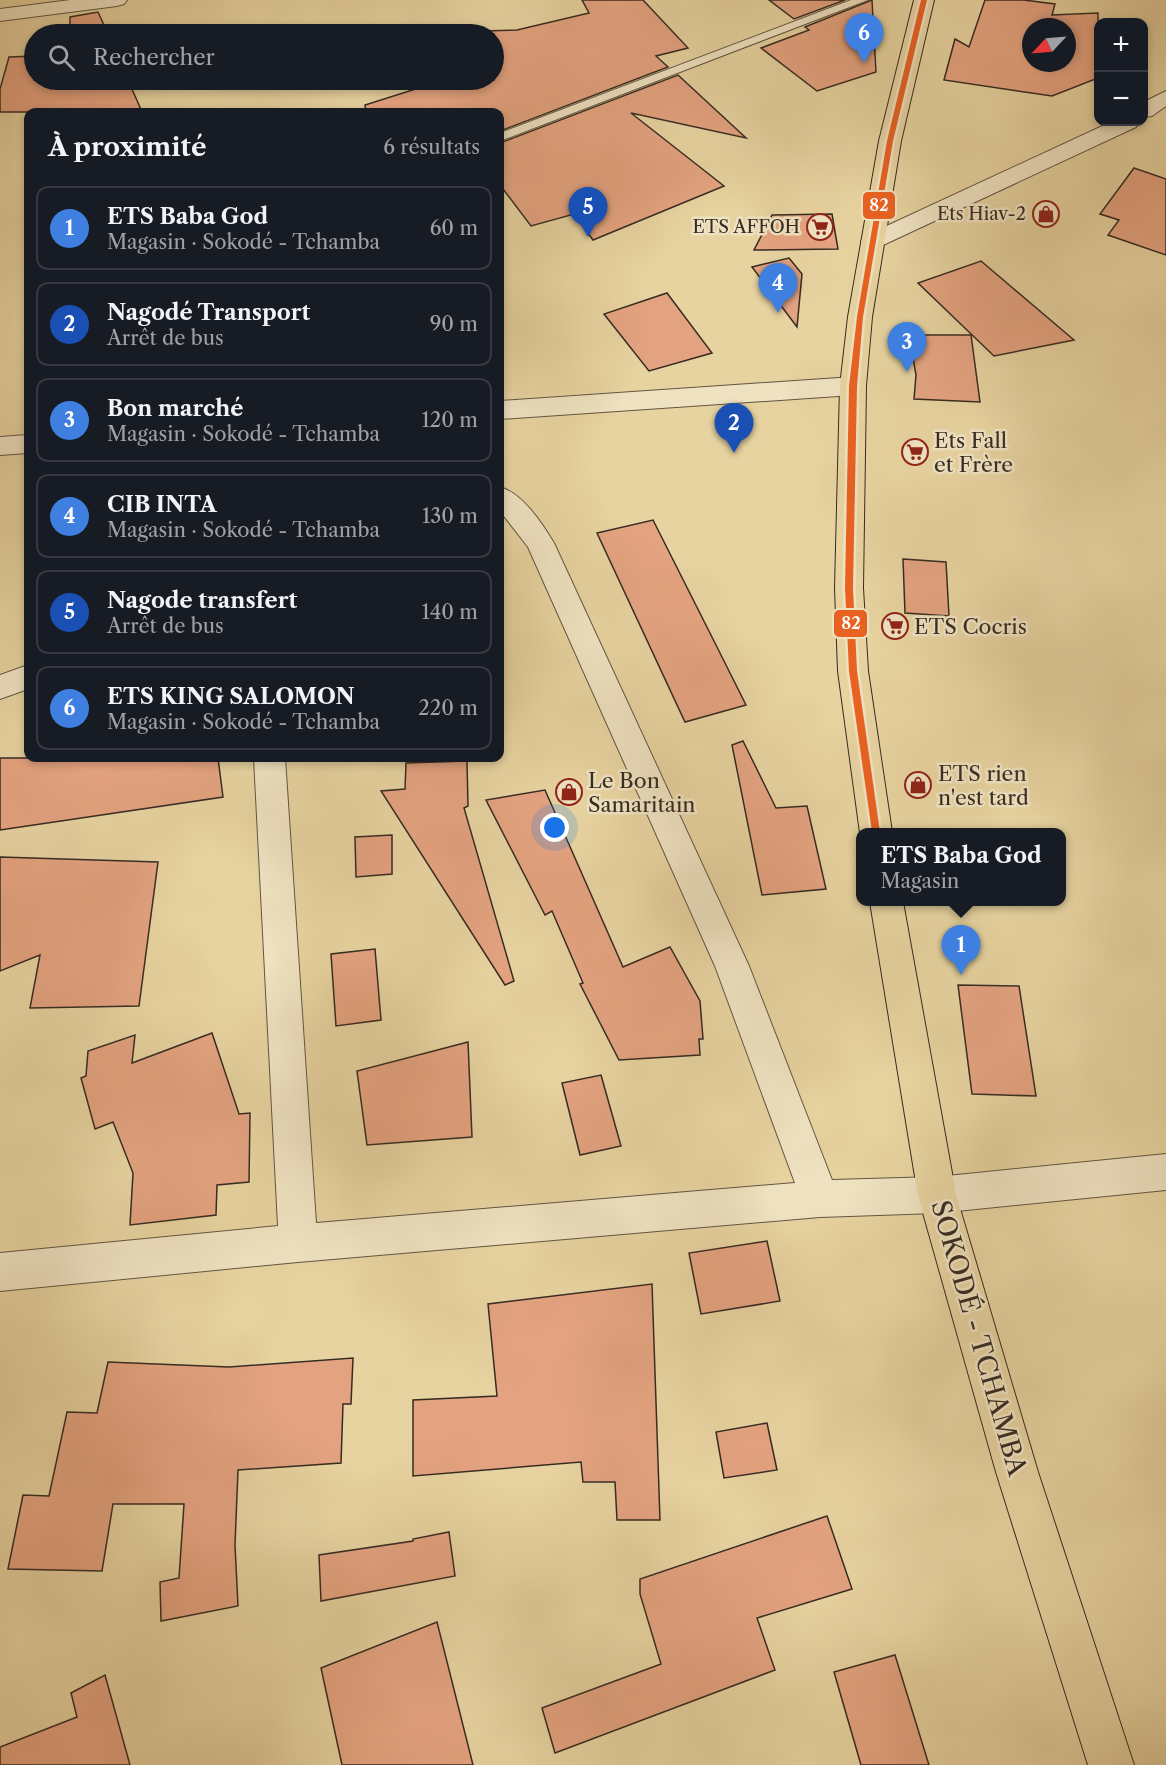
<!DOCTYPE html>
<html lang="fr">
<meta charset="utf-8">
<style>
body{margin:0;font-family:"Libre Caslon Text",serif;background:#20242c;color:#f1f3f6}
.controls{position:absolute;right:18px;top:18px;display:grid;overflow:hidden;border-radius:12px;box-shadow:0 3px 9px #0003}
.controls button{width:54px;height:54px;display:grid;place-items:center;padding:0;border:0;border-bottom:2px solid #363941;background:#171b24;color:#f1f3f6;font:30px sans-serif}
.compass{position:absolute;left:1022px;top:18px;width:54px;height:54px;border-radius:50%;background:#171b24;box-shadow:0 3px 9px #0003;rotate:244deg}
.you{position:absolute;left:555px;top:828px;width:21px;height:21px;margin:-15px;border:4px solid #fff;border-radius:50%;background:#1a73e8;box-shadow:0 0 0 9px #1a73e833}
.badge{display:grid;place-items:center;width:39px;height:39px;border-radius:50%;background:#db2777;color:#fff;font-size:20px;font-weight:700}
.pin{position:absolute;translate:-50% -50px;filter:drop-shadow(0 2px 3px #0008)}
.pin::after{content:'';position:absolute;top:32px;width:21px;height:18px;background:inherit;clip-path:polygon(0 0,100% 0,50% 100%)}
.popup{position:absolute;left:856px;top:828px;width:210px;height:78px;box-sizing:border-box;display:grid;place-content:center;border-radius:12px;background:#171b24;filter:drop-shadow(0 2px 4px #0005);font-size:20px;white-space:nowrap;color:#9ea1a6}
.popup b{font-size:22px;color:#f1f3f6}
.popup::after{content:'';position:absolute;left:50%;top:100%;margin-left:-12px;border:12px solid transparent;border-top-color:#171b24}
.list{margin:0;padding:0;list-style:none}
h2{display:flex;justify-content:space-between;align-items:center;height:78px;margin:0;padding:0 24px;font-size:26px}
h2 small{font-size:20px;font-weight:400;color:#9ea1a6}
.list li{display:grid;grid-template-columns:39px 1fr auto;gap:18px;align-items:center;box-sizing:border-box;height:84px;margin:0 12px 12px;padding:0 12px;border:2px solid #363941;border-radius:12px}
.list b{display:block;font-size:22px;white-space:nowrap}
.list p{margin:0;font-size:20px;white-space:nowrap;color:#9ea1a6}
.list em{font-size:20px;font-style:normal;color:#9ea1a6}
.icon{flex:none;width:33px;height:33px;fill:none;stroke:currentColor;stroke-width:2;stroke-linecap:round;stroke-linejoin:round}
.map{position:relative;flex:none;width:1166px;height:1765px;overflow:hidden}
.search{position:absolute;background:#171b24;box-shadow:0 3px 9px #0003;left:24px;top:24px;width:480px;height:66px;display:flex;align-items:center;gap:15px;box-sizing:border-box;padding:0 21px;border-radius:33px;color:#9ea1a6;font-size:22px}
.panel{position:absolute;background:#171b24;box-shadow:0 3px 9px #0003;left:24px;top:108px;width:480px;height:654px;border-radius:12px}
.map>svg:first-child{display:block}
</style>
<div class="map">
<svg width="1166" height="1765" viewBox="0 0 1166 1765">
<rect width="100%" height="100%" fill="#e7d3a0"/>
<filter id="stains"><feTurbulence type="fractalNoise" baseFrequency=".00333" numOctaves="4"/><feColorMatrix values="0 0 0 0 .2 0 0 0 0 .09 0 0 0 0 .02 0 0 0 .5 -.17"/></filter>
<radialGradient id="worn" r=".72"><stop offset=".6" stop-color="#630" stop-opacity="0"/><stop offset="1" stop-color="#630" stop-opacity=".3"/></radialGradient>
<g fill="#e4a380" stroke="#362b22" stroke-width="1.5" fill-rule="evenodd">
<polygon points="582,0 643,0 688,48 656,56 668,67 500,131 500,112 366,112 365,105 444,80 494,80 494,34 449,34 449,32 517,30 589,13"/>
<polygon points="769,0 845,0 794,19"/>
<polygon points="872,0 876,72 817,91 761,48 809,30 805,27"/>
<path d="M985,0H1024L1055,4L1052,15L1098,13V78L1052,96L944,80L955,39L969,47ZM1031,27H1067V63H1031Z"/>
<polygon points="98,12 108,34 70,34 70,17"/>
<polygon points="34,56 34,80 128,80 142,112 0,112 0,89 9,57"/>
<polygon points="678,75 746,138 631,113 724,186 593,240 574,214 531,226 500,185 500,143"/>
<polygon points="1134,168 1166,179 1166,255 1108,235 1119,220 1100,214"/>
<polygon points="832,214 838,249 754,250 772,215"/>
<polygon points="789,258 802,274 797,327 752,267"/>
<polygon points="981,261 1074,340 994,356 918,283"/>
<polygon points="667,293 712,353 649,371 604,314"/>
<polygon points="909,335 971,335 980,402 914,399 916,375"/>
<polygon points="653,520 719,651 746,705 685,722 597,533"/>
<polygon points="903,559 946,562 949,616 905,613"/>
<polygon points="743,741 776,808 807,806 826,889 762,895 732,745"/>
<polygon points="0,758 218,758 223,797 0,830"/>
<polygon points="467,761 468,806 464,808 514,981 505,985 381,791 405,789 406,763"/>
<polygon points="545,790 623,967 670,947 700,1001 703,1039 699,1039 700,1055 619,1060 580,984 583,983 552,911 545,915 486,800"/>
<polygon points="392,835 392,874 356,877 355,837"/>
<polygon points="0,857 158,862 139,1006 30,1008 40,955 0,971"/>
<polygon points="375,949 381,1020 336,1026 331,954"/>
<polygon points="958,985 1019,986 1036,1096 972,1094"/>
<polygon points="212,1033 239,1114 250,1113 249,1182 217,1185 216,1215 130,1225 133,1173 113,1122 95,1129 81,1078 86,1076 88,1051 135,1035 132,1063"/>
<polygon points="468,1042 472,1137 367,1145 357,1071"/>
<polygon points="601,1075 621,1146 580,1155 562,1083"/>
<polygon points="767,1241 780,1301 701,1314 689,1253"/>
<polygon points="652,1284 660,1520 617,1520 615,1482 583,1482 581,1462 413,1476 413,1400 497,1396 488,1304"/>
<polygon points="353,1358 351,1404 343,1404 341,1463 238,1470 235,1545 238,1606 161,1621 160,1582 179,1578 184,1504 113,1504 102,1571 8,1569 23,1495 49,1496 67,1412 97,1413 108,1362 229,1367"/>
<polygon points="767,1423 777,1470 724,1478 716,1432"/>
<polygon points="827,1516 852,1589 757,1618 775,1670 555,1753 542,1708 661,1664 640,1594 640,1579"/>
<polygon points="449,1532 455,1576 321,1601 319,1555 413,1541 413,1539"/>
<polygon points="437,1622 473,1765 342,1765 321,1668"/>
<polygon points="895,1655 929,1765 861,1765 834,1672"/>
<polygon points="105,1675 130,1765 0,1765 0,1747 77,1717 71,1693"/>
</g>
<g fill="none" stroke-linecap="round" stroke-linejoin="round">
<defs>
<polygon id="service" points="851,0 868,0 500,141 500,133"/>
<g id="minor">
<polygon points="70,0 127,0 124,4 117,6 0,21 0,9"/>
<polygon points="1166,91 1166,106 1152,116 1144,117 1144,102"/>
<polygon points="1111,122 1139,122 1136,127 881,246 873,248 865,246 861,241 865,236"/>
<polygon points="853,377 862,380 866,386 862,392 853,395 500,419 500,401"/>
<polygon points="28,435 28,453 0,455 0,437"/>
<path d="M500,487C523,494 542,523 554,543L749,966L832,1180L937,1177L1166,1154V1190L937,1213L820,1217L298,1262L0,1291V1253L278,1226L254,758H285L316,1223L795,1183L715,966L528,547L500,511Z"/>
<polygon points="28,665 28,689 0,699 0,675"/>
</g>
<g id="primary">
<polygon points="914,0 934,0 901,141 872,317 866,386 863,588 868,671 892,832 860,833 838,671 835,588 840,386 848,317 879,141"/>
<polygon points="870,902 903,902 956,1195 1038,1472 1134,1765 1088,1765 996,1472 918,1195"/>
</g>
</defs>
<use href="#service" stroke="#625542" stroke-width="2"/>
<use href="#minor" stroke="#625542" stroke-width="2"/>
<use href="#primary" stroke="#362b22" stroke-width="2"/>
<use href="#service" fill="#efe2c1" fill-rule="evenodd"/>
<use href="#minor" fill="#efe2c1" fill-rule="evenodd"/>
<use href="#primary" fill="#e7d3a0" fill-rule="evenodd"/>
<defs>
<polygon id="bus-1" points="921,0 927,0 893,141 863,317 857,386 853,588 857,671 880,832 872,832 849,671 845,588 849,386 857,317 887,141"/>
</defs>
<use href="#bus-1" stroke="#efe2c1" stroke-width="5"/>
<use href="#bus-1" fill="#e96222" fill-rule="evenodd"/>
</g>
<defs>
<symbol id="shop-ring" viewBox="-11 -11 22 22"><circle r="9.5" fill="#efe2c1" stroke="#8f2418" stroke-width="1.5"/><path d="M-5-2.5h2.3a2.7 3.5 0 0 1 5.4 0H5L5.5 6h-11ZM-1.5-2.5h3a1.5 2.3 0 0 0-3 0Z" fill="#8f2418"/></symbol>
<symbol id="supermarket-ring" viewBox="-11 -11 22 22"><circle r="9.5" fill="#efe2c1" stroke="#8f2418" stroke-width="1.5"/><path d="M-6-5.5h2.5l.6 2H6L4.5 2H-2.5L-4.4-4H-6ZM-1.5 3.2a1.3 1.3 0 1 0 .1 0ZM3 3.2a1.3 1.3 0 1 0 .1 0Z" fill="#8f2418"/></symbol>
</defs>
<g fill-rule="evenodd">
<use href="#shop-ring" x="1031" y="199" width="30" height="30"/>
<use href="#supermarket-ring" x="805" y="212" width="30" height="30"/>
<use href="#supermarket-ring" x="900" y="437" width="30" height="30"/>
<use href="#supermarket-ring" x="880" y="611" width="30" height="30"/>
<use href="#shop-ring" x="903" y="770" width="30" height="30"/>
<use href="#shop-ring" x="554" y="777" width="30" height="30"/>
</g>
<g text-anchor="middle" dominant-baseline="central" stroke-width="5" stroke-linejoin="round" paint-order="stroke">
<g font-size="18" fill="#362b22" stroke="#efe2c1" text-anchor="end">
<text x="1026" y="214">Ets Hiav-2</text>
<text x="800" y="227">ETS AFFOH</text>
</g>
<g font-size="21" fill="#362b22" stroke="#efe2c1" text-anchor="start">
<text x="934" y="440">Ets Fall<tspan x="934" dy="24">et Frère</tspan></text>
<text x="914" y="626">ETS Cocris</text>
<text x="938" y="773">ETS rien<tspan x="938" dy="24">n'est tard</tspan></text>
<text x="588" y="780">Le Bon<tspan x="588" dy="24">Samaritain</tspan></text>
</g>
<g font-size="26" fill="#362b22" stroke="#efe2c1">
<text transform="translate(979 1338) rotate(74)">SOKODÉ - TCHAMBA</text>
</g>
</g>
<g stroke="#efe2c1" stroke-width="2">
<rect x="862" y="191" width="34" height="29" rx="6" fill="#e96222"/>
<rect x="833" y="609" width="35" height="29" rx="6" fill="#e96222"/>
</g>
<g font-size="16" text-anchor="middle" font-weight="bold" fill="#fff">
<text x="879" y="211">82</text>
<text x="851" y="629">82</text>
</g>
<rect width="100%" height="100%" filter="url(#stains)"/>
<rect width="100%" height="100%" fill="url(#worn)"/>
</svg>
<div class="controls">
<button>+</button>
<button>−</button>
</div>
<svg class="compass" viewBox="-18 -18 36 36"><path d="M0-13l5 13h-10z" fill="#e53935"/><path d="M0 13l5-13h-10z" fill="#9ea1a6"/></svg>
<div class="you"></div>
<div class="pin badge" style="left:961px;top:975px;background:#3f7fe0">1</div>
<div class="popup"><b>ETS Baba God</b>Magasin</div>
<div class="pin badge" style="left:734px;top:453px;background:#1a4fb4">2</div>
<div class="pin badge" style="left:907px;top:372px;background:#3f7fe0">3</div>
<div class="pin badge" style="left:778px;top:313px;background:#3f7fe0">4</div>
<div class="pin badge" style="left:588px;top:237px;background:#1a4fb4">5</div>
<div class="pin badge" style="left:864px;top:63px;background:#3f7fe0">6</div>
<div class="search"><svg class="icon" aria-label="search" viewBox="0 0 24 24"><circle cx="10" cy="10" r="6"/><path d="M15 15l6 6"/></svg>Rechercher</div>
<section class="panel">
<h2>À proximité<small>6 résultats</small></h2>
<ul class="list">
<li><span class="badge" style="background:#3f7fe0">1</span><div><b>ETS Baba God</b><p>Magasin · Sokodé - Tchamba</p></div><em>60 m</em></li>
<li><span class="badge" style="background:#1a4fb4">2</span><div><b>Nagodé Transport</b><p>Arrêt de bus</p></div><em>90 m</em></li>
<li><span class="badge" style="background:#3f7fe0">3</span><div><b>Bon marché</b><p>Magasin · Sokodé - Tchamba</p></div><em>120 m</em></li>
<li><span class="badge" style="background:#3f7fe0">4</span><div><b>CIB INTA</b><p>Magasin · Sokodé - Tchamba</p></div><em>130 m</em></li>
<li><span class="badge" style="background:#1a4fb4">5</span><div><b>Nagode transfert</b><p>Arrêt de bus</p></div><em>140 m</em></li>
<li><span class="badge" style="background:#3f7fe0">6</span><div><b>ETS KING SALOMON</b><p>Magasin · Sokodé - Tchamba</p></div><em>220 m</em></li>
</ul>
</section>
</div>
